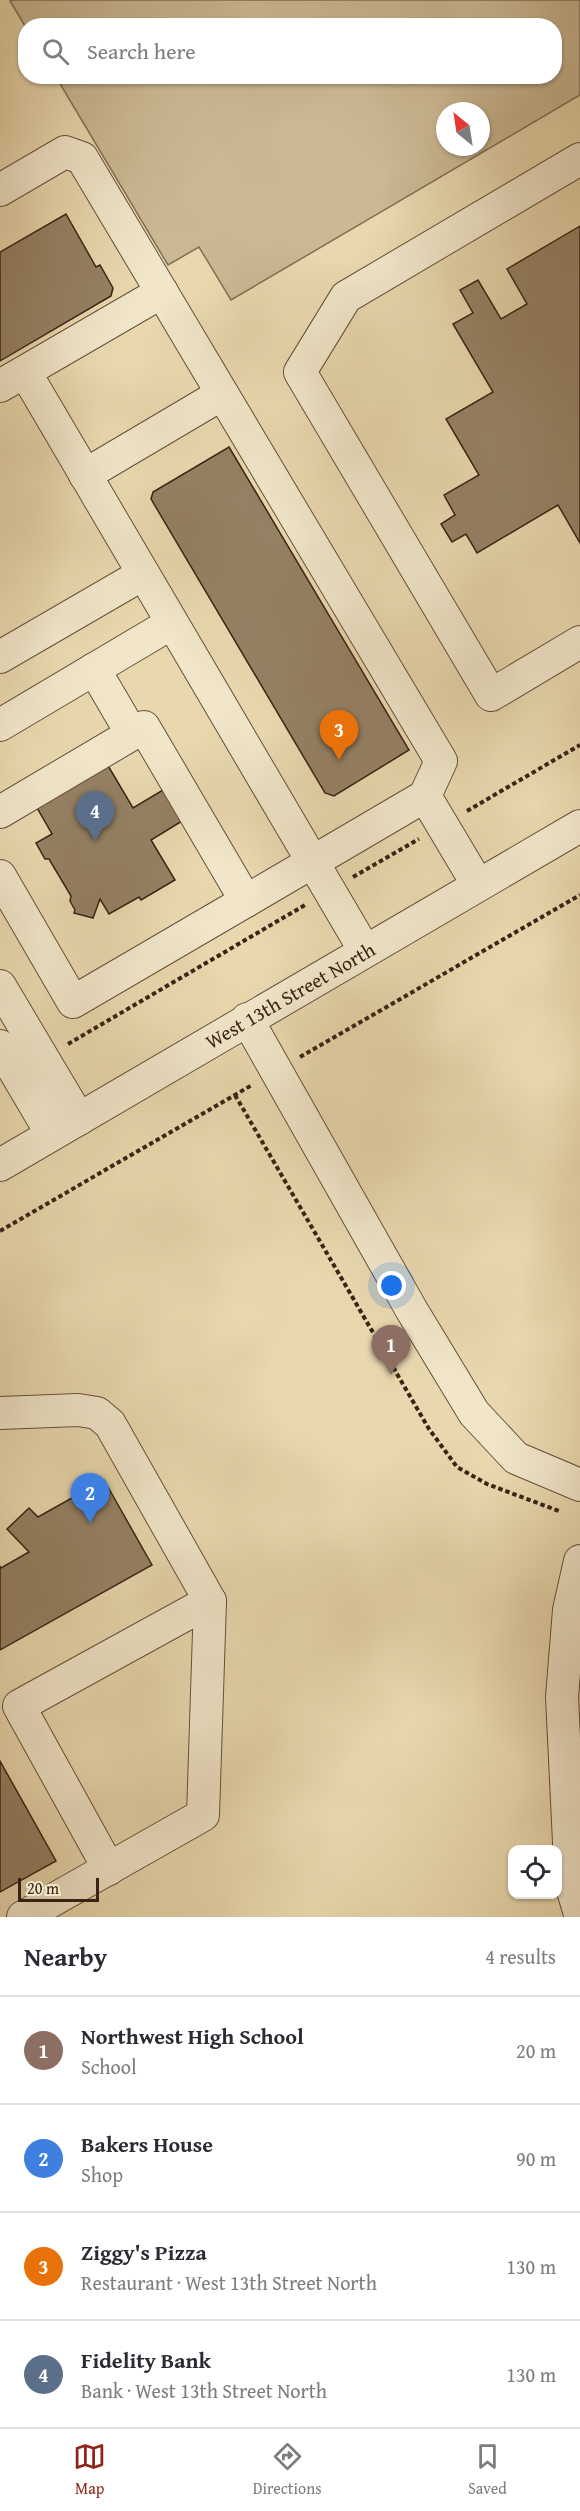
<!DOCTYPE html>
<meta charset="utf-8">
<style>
body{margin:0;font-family:"Gentium Book Plus",serif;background:#f7f7f7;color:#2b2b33}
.controls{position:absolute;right:18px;bottom:18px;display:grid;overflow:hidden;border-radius:12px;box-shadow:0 2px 4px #0004}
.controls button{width:54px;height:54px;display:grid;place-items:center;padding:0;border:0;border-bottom:2px solid #e1e1e2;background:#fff;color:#2b2b33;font:30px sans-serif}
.compass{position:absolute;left:436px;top:102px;width:54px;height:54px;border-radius:50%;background:#fff;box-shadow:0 2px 4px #0004;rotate:330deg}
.scale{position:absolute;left:18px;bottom:15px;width:81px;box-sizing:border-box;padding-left:6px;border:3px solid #392314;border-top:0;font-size:16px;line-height:21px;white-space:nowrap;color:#392314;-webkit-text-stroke:4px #f1e6ca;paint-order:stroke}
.you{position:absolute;left:392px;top:1286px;width:21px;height:21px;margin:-15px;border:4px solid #fff;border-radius:50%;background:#1a73e8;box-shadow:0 0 0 9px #1a73e833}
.badge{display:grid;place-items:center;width:39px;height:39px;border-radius:50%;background:#8f2418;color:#fff;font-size:20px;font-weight:700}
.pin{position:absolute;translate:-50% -50px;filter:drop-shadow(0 2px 3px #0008)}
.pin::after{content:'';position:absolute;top:32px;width:21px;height:18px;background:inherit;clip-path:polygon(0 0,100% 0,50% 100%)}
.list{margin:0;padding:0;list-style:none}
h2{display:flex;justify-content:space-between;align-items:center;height:78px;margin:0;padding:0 24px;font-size:26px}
h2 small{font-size:20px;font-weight:400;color:#7c7c81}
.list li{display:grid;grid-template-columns:39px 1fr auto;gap:18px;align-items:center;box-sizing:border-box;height:108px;padding:0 24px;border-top:2px solid #e1e1e2}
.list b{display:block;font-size:22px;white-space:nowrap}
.list p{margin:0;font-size:20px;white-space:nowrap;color:#7c7c81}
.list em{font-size:20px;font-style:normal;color:#7c7c81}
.icon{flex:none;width:33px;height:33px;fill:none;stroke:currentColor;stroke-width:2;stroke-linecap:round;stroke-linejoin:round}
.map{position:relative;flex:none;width:580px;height:1917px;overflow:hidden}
.search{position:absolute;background:#fff;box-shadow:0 2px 4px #0004;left:18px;right:18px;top:18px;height:66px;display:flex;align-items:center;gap:15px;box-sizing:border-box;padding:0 21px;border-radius:24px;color:#7c7c81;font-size:22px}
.sheet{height:510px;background:#fff}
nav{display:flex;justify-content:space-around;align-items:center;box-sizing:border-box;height:84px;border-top:2px solid #e1e1e2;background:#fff;font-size:16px;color:#7c7c81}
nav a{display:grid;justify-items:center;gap:3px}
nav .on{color:#8f2418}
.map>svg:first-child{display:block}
</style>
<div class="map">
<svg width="580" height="1917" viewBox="0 0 580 1917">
<rect width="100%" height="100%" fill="#e9d8ae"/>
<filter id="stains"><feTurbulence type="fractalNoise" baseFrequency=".00333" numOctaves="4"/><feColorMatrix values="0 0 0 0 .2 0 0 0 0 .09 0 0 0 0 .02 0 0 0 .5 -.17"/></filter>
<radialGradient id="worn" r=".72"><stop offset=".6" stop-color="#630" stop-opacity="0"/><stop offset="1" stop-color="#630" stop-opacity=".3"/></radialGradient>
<path fill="#cbb994" stroke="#826e54" stroke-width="1.5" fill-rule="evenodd" d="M12,0H580V95L231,300L199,247L168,265L56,77L554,76V26H25L10,1ZM445,111H481V147H445Z"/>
<g fill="#958164" stroke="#392314" stroke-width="1.5">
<polygon points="66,214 96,267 100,265 113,288 111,296 0,361 0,252"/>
<polygon points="580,226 580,543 558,505 477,553 466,534 452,542 441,524 455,515 444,495 479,475 446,419 493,392 453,324 473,313 460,290 478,280 501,319 527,304 507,269"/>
<polygon points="229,447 409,750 334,796 325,793 151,499 153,492"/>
<polygon points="107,764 133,808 168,787 187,818 151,840 175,880 141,900 139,897 109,914 100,899 93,918 74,913 75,910 70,901 71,896 49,859 45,859 36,843 52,834 36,806"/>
<polygon points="104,1480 152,1565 0,1650 0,1566 1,1568 29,1552 7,1529 29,1508 38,1517"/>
<polygon points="0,1761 56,1861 0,1892"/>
</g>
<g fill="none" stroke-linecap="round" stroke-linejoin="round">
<defs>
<g id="minor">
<polyline points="580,159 346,297 300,372 491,695 580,642"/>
<polyline points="0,190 65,152 82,158 441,761 425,796 478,885"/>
<polyline points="25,372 365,951"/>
<polyline points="0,386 162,292"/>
<polyline points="85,475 222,394"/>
<polyline points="0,657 143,574"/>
<polyline points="94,669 132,734"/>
<polyline points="0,725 172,623"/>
<polyline points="0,812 144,727 246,901 425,796"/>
<polyline points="0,876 73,1002 246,901"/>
<polyline points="0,986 79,1119"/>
<polyline points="247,1019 411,1309 474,1413 516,1458 580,1485"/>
<polyline points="0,1046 52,1134"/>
<polyline points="0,1165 580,826"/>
<polyline points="0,1413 78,1410 97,1413 110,1424 210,1601 203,1815 23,1917"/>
<polyline points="580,1561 569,1610 562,1697 571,1884 580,1914"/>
<polyline points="109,1869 19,1706 210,1601"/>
</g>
</defs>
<use href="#minor" stroke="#65503a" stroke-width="34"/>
<g stroke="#392314" stroke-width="4" stroke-dasharray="4.5 3" stroke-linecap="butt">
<polyline points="467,811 580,745"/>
<polyline points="353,877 419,839"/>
<polyline points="68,1044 305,905"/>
<polyline points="300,1057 580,895"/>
<polyline points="235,1095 429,1429 457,1467 487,1484 559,1511"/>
<polyline points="0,1231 252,1085"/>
</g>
<use href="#minor" stroke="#f1e6ca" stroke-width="32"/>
</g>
<g text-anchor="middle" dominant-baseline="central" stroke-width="4.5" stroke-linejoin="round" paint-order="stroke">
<g font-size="20" fill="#392314" stroke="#f1e6ca">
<text transform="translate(290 995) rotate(-30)">West 13th Street North</text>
</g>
</g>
<rect width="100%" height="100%" filter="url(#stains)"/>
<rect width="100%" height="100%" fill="url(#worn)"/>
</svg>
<div class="controls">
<button><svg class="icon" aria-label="locate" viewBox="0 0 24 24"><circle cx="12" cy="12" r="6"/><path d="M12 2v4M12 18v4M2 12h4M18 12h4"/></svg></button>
</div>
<svg class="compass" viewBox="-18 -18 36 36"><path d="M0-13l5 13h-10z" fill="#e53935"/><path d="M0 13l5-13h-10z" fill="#7c7c81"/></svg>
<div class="scale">20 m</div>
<div class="you"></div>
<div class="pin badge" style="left:391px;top:1375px;background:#8d6e63">1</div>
<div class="pin badge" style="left:90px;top:1523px;background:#3f7fe0">2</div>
<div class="pin badge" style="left:339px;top:760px;background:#e8710a">3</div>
<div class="pin badge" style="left:95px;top:841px;background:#5c6f8a">4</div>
<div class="search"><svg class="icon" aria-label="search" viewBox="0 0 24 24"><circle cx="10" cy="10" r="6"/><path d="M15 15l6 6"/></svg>Search here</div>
</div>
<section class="sheet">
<h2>Nearby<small>4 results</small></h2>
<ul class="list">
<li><span class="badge" style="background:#8d6e63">1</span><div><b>Northwest High School</b><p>School</p></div><em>20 m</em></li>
<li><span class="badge" style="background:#3f7fe0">2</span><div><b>Bakers House</b><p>Shop</p></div><em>90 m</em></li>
<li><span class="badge" style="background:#e8710a">3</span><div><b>Ziggy's Pizza</b><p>Restaurant · West 13th Street North</p></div><em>130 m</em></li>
<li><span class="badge" style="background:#5c6f8a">4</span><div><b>Fidelity Bank</b><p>Bank · West 13th Street North</p></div><em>130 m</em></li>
</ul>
</section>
<nav>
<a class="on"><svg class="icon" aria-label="map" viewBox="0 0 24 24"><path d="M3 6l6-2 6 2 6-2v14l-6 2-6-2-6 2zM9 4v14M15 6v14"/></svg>Map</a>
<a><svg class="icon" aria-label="directions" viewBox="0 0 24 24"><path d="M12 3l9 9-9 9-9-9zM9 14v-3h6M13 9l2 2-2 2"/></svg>Directions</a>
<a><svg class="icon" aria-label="saved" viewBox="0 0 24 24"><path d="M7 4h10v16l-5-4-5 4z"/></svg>Saved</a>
</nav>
